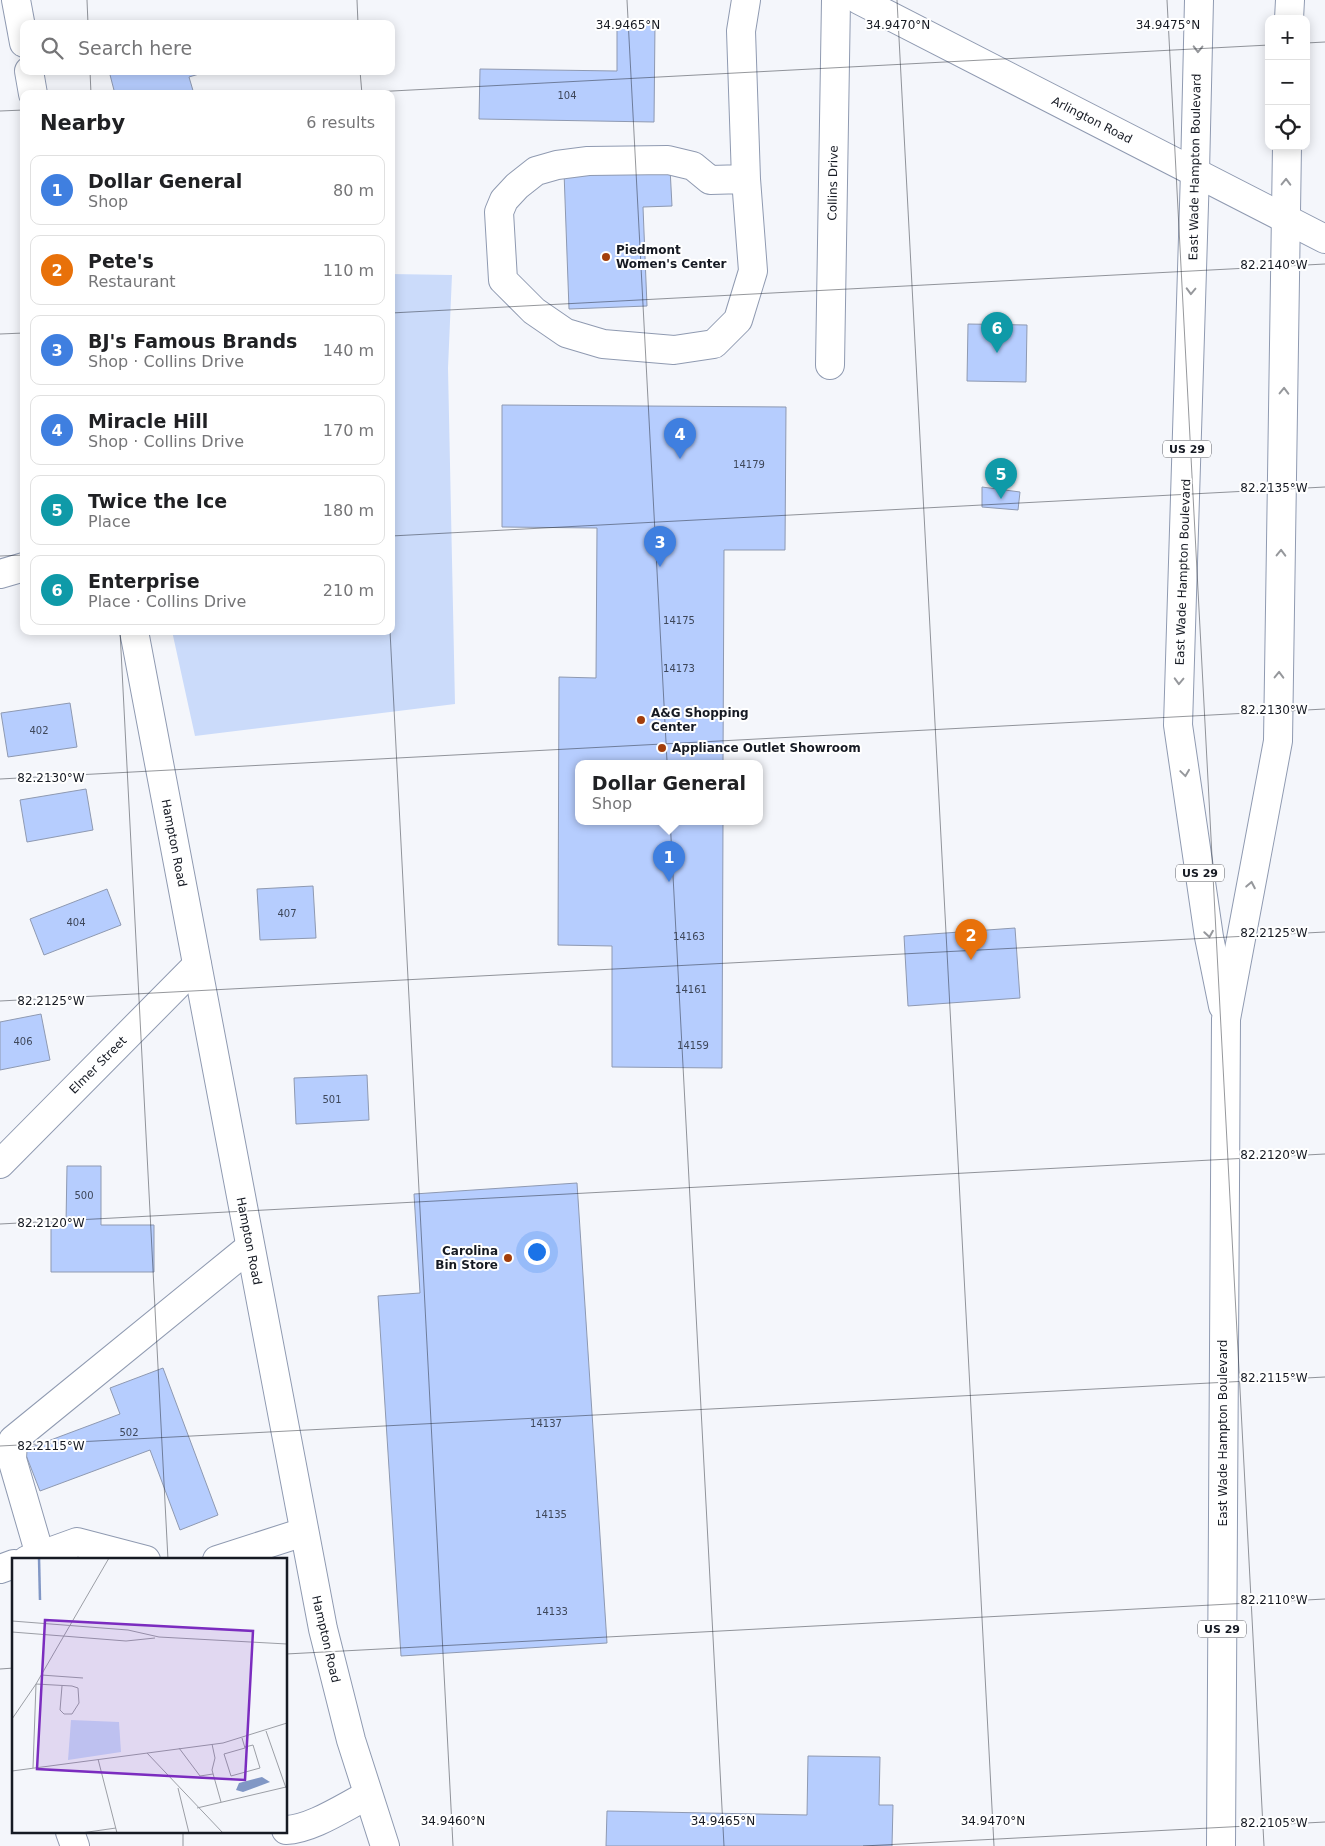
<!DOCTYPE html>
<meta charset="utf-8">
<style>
body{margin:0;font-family:"DejaVu Sans",sans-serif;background:#f2f2f2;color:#202124}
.controls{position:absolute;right:15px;top:15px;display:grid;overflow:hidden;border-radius:10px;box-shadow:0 2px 12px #0003}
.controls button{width:45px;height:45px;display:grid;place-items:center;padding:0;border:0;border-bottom:1px solid #e0e0e0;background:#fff;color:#202124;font:25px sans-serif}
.you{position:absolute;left:536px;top:1251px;width:18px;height:18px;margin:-12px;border:4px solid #fff;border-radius:50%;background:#1a73e8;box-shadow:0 0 0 8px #1a73e833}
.badge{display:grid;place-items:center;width:32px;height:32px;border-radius:50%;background:#a33e0c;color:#fff;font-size:16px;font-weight:700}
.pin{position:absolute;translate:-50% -41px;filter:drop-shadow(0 1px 2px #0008)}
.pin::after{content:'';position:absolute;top:26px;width:18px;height:15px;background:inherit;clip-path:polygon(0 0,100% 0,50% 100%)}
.popup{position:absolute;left:575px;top:760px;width:188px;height:65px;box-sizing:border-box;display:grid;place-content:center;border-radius:10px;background:#fff;filter:drop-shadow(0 1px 4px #0005);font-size:16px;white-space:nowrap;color:#757577}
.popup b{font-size:19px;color:#202124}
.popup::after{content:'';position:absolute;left:50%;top:100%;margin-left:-10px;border:10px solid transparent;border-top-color:#fff}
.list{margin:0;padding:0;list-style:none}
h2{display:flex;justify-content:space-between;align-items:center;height:65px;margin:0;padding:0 20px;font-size:21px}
h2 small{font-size:16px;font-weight:400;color:#757577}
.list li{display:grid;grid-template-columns:32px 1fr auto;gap:15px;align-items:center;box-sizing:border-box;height:70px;margin:0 10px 10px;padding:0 10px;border:1px solid #e0e0e0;border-radius:10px}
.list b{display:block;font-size:19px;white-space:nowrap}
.list p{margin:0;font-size:16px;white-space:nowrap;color:#757577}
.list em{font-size:16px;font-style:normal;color:#757577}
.icon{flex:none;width:28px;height:28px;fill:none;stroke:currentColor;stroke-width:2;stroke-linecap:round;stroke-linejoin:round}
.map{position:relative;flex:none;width:1325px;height:1846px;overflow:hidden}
.search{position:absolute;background:#fff;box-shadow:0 2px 12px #0003;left:20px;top:20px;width:375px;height:55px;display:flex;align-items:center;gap:12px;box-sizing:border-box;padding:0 18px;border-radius:10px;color:#757577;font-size:19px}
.panel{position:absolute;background:#fff;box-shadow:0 2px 12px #0003;left:20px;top:90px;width:375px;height:545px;border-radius:10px}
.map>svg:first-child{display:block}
</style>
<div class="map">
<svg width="1325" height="1846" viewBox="0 0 1325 1846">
<rect width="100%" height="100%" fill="#f4f6fb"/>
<polygon fill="#cbdbfa" points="391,274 452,275 448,368 455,704 195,736 172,631 391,631"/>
<g fill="#b6cdfe" stroke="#8e99b1">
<polygon points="617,23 655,24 654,122 479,119 480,69 617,71"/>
<polygon points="109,71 209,71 189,77 194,94 115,94"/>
<polygon points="670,168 672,206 643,207 647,306 569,309 564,172"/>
<polygon points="968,324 1027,325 1026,382 967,381"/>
<polygon points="502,405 786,407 785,550 724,550 723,763 579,763 579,821 723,821 722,1068 612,1067 612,946 558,945 559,677 596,678 597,528 502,527"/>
<polygon points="982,487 1020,492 1018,510 982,507"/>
<polygon points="70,703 77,747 8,757 1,713"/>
<polygon points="86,789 93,830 27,842 20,800"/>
<polygon points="313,886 316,938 260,940 257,889"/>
<polygon points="107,889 121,925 44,955 30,919"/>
<polygon points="1015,928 1020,998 908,1006 904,936"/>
<polygon points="41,1014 50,1060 0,1070 0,1022"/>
<polygon points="367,1075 369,1120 296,1124 294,1078"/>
<polygon points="67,1166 101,1166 101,1225 154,1225 154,1272 51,1272 51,1223 66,1223"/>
<polygon points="577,1183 607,1643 401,1656 378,1296 420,1293 414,1194"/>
<polygon points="163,1368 218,1515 180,1530 150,1450 40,1491 24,1450 120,1414 110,1388"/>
<polygon points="808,1756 880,1757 879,1805 893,1805 892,1846 606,1846 607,1811 807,1815"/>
</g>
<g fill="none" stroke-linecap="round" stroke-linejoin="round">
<defs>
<g id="minor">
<polyline points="16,0 24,43"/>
<polyline points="746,0 741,31 746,179 753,271 738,320 714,344 674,350 603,344 566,333 534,311 503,280 499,212 504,200 517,186 536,171 557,165 588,161 668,160 693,166 710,180 746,179"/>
<polyline points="29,71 33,94"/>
<polyline points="830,365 836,0"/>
<polyline points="0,574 24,567"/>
<polyline points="134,631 323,1629 351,1740 385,1846"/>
<polyline points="0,1164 197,965"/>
<polyline points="40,1555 12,1459 13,1440 250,1247"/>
<polyline points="27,1560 77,1542 146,1560"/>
<polyline points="217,1560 304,1532"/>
<polyline points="0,1569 14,1564"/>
<path d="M286,1830C312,1829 344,1807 368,1795"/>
<polyline points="70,1832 75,1846"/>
</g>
<g id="major">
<polyline points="859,0 1325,239"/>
<polyline points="1199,0 1195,172 1178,725 1209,937 1223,1006"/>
<polyline points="1289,19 1290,0"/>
<polyline points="1221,1846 1226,1019 1278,741 1287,146"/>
</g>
</defs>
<use href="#minor" stroke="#8f9ab1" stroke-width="30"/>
<use href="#major" stroke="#8f9ab1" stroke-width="30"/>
<use href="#minor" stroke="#fff" stroke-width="28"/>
<use href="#major" stroke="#fff" stroke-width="28"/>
</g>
<defs><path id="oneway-chevron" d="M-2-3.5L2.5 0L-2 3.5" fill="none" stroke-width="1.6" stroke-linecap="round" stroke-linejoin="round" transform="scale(1.25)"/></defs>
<g stroke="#96989c">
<use href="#oneway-chevron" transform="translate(1198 49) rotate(91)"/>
<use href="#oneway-chevron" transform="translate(1286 182) rotate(-89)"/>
<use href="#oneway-chevron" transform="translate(1191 291) rotate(92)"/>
<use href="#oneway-chevron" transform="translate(1284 391) rotate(-89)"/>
<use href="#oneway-chevron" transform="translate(1281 553) rotate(-89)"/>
<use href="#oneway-chevron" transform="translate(1279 675) rotate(-89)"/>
<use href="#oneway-chevron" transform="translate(1179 681) rotate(92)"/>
<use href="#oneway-chevron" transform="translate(1185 773) rotate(82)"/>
<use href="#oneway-chevron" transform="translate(1251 885) rotate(-79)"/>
<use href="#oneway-chevron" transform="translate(1209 934) rotate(81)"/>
</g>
<path fill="none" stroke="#161a23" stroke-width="1" stroke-opacity="0.45" d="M87,0L88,24M357,0L358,24M627,0L724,1846M897,0L994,1846M1167,0L1264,1846M1306,43L1325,42M90,71L91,94M360,71L362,94M335,94L1269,45M0,111L24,110M391,313L1325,264M0,334L24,333M391,536L1325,487M0,556L24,555M120,631L168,1560M390,631L453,1846M0,779L1325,709M0,1001L1325,932M0,1224L1325,1154M0,1446L1325,1377M286,1654L1325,1599M0,1669L14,1668M183,1832V1846M863,1846L1325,1822"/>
<g fill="#a33e0c" stroke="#fff" stroke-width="2">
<circle cx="606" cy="257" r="5"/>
<circle cx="641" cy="720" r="5"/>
<circle cx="662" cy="748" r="5"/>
<circle cx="508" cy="1258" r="5"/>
</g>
<g text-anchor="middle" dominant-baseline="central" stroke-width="4" stroke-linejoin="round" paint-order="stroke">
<g font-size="10" fill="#3e475a">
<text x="567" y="95">104</text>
<text x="749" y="464">14179</text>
<text x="679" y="620">14175</text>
<text x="679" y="668">14173</text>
<text x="39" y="730">402</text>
<text x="287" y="913">407</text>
<text x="76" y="922">404</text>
<text x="689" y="936">14163</text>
<text x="691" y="989">14161</text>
<text x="23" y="1041">406</text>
<text x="693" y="1045">14159</text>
<text x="332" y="1099">501</text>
<text x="84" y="1195">500</text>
<text x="546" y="1423">14137</text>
<text x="129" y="1432">502</text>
<text x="551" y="1514">14135</text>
<text x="552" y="1611">14133</text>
</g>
<g fill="#fff" stroke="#5c5f65" stroke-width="1">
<rect x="1163" y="440.5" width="48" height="17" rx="4"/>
<rect x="1176" y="864.5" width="48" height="17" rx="4"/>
<rect x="1198" y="1620.5" width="48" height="17" rx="4"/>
</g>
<g font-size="11" font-weight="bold" fill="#161a23">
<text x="1187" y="449">US 29</text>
<text x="1200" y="873">US 29</text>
<text x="1222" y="1629">US 29</text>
</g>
<g font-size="12" fill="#161a23" stroke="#fff">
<text transform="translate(1092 120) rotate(27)">Arlington Road</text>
<text transform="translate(1195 167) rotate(-89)">East Wade Hampton Boulevard</text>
<text transform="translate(833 183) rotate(-89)">Collins Drive</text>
<text transform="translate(1183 572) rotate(-88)">East Wade Hampton Boulevard</text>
<text transform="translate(174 843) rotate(79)">Hampton Road</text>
<text transform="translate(98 1065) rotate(-45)">Elmer Street</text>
<text transform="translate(249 1241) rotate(79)">Hampton Road</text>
<text transform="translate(1223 1433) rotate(-90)">East Wade Hampton Boulevard</text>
<text transform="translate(326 1639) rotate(77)">Hampton Road</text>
</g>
<g font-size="12" font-weight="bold" fill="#161a23" stroke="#fff" text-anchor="start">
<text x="616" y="250">Piedmont<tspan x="616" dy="14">Women's Center</tspan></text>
<text x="651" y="713">A&amp;G Shopping<tspan x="651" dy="14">Center</tspan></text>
<text x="672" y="748">Appliance Outlet Showroom</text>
<text x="498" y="1251" text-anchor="end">Carolina<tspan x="498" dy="14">Bin Store</tspan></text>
</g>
</g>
<g transform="translate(12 1558)">
<rect width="275" height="275" fill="#f4f6fb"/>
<path d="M59,162L107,164L109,194L56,202Z" fill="#cbdbfa"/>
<path d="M250,219L258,224L231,234L224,232L227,225Z" fill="#8197c5"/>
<path fill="none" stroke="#8197c5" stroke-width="2.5" d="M27,0L28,42"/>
<path fill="none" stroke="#9b9ea5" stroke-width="1" d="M0,63L116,72L147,79L275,86M0,74L114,83L143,80M29,117L71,120M0,161L24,126L97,0M254,173L274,230M230,180L233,190L212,196L219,218L248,210L241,187L233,189M200,186L203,200L200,212L209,244M167,190L188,218L201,216M135,195L211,275M86,201L105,275M21,210L24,126L60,128L66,130L67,145L60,156H52L48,152L50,128M0,213L211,185L275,165M166,230L177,275M185,250L274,229M69,275L104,270"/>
<path fill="#7b2cbf" fill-opacity="0.15" stroke="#7b2cbf" stroke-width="2.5" d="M33,62L241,73L233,222L25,211Z"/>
<rect width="275" height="275" fill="none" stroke="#161a23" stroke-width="2.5"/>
</g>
<g font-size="12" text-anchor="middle" fill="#161a23" stroke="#fff" stroke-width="4" stroke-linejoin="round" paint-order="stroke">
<text x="628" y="29">34.9465°N</text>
<text x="898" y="29">34.9470°N</text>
<text x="1168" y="29">34.9475°N</text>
<text x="1274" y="269">82.2140°W</text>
<text x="1274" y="492">82.2135°W</text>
<text x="1274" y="714">82.2130°W</text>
<text x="51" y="782">82.2130°W</text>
<text x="1274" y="937">82.2125°W</text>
<text x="51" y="1005">82.2125°W</text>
<text x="1274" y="1159">82.2120°W</text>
<text x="51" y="1227">82.2120°W</text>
<text x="1274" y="1382">82.2115°W</text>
<text x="51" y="1450">82.2115°W</text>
<text x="1274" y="1604">82.2110°W</text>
<text x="453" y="1825">34.9460°N</text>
<text x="723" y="1825">34.9465°N</text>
<text x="993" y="1825">34.9470°N</text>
<text x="1274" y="1827">82.2105°W</text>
</g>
</svg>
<div class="controls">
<button>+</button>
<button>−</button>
<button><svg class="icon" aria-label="locate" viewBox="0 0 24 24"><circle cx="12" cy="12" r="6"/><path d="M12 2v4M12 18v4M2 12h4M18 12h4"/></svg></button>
</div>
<div class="you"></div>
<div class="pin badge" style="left:669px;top:882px;background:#3f7fe0">1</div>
<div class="popup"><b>Dollar General</b>Shop</div>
<div class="pin badge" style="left:971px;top:960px;background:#e8710a">2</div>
<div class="pin badge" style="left:660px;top:567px;background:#3f7fe0">3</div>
<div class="pin badge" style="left:680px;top:459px;background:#3f7fe0">4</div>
<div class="pin badge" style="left:1001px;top:499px;background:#0f9aa8">5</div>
<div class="pin badge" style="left:997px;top:353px;background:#0f9aa8">6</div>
<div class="search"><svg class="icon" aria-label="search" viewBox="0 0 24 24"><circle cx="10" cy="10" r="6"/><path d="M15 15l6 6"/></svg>Search here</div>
<section class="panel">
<h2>Nearby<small>6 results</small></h2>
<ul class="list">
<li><span class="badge" style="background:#3f7fe0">1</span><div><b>Dollar General</b><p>Shop</p></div><em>80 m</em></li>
<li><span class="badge" style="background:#e8710a">2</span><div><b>Pete's</b><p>Restaurant</p></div><em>110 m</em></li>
<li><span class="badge" style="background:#3f7fe0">3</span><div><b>BJ's Famous Brands</b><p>Shop · Collins Drive</p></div><em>140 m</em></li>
<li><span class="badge" style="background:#3f7fe0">4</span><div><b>Miracle Hill</b><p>Shop · Collins Drive</p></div><em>170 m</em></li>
<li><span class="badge" style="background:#0f9aa8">5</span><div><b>Twice the Ice</b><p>Place</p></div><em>180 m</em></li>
<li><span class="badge" style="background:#0f9aa8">6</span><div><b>Enterprise</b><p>Place · Collins Drive</p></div><em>210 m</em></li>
</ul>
</section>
</div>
